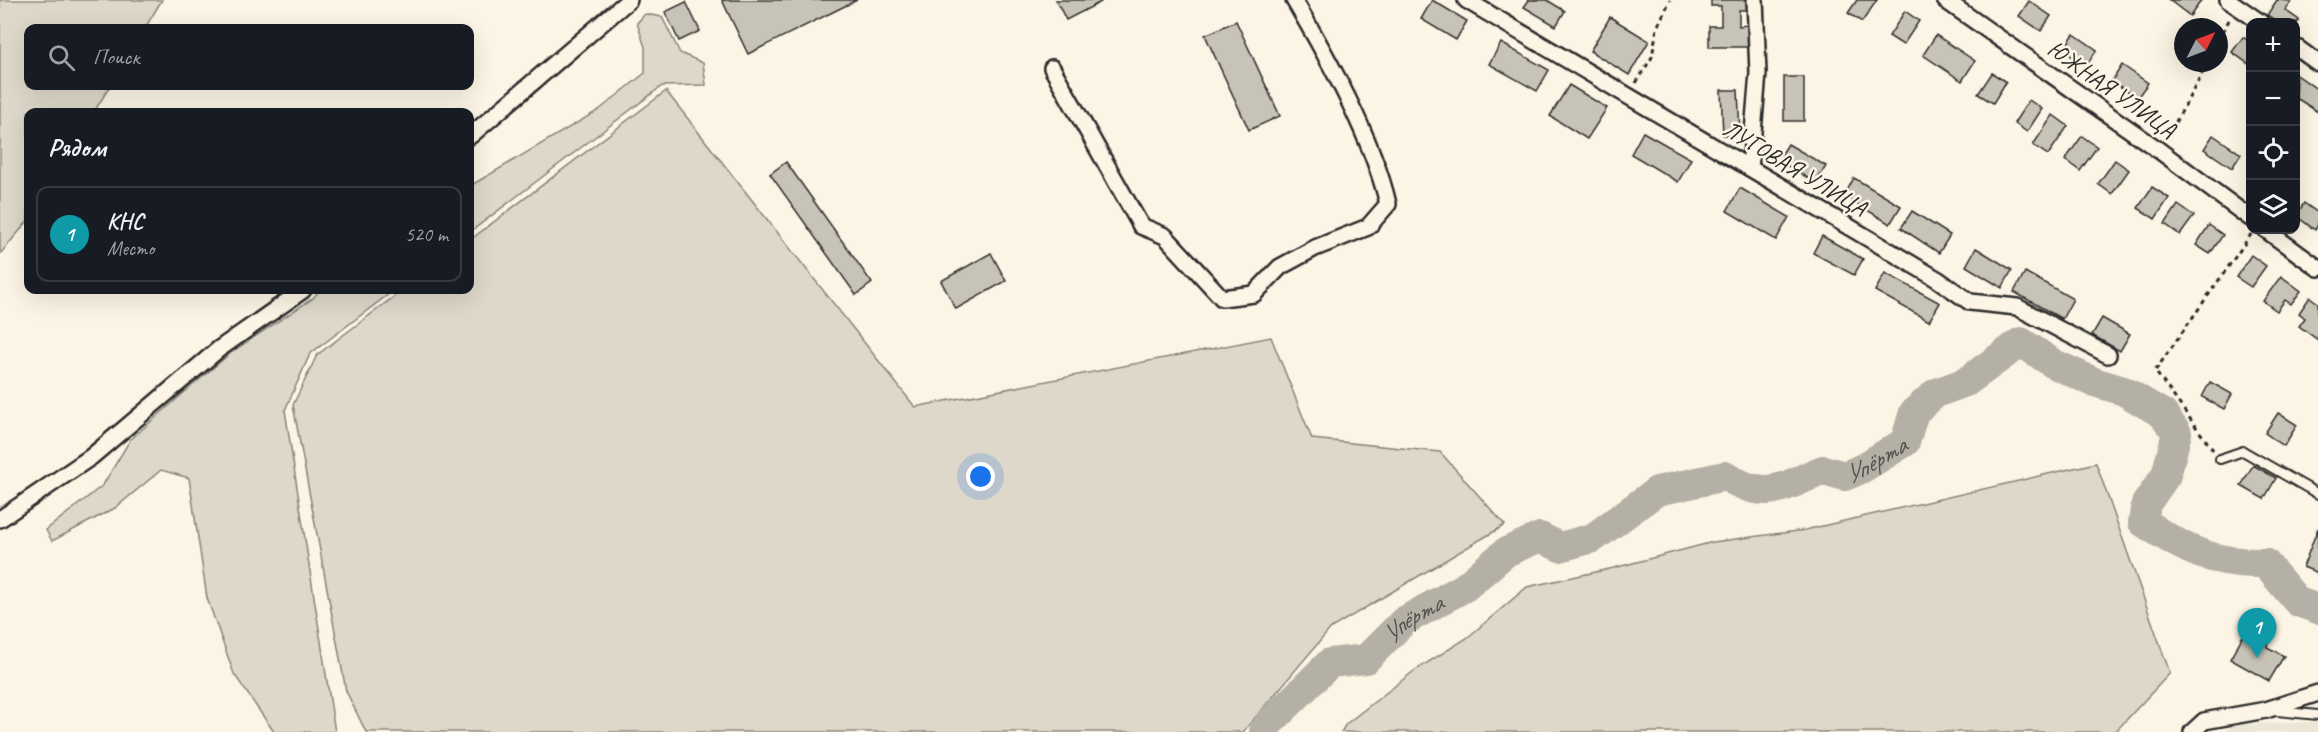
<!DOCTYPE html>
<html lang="ru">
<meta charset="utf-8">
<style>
body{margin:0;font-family:Caveat,sans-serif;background:#20242c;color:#f1f3f6}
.controls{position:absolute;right:18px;top:18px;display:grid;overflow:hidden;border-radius:12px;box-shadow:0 6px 24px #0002}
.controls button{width:54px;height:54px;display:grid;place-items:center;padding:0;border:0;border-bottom:2px solid #363941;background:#171b24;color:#f1f3f6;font:30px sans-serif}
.compass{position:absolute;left:2174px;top:18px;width:54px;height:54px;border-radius:50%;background:#171b24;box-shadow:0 6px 24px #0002;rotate:48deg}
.you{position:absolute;left:981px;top:477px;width:21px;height:21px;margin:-15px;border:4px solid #fff;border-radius:50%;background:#1a73e8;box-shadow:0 0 0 9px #1a73e833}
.badge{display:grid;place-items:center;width:39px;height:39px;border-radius:50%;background:#0f766e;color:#fff;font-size:20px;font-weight:700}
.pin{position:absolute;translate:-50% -50px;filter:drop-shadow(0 2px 3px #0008)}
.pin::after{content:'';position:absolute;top:32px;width:21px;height:18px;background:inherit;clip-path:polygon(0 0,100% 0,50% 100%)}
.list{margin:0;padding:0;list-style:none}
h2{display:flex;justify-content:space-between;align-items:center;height:78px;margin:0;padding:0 24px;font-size:26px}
h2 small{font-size:20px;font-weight:400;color:#9ea1a6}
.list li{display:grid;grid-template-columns:39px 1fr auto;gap:18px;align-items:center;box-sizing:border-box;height:96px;margin:0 12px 12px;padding:0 12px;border:2px solid #363941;border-radius:12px}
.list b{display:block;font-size:22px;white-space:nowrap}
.list p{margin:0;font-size:20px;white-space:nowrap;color:#9ea1a6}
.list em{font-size:20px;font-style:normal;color:#9ea1a6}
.icon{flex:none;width:33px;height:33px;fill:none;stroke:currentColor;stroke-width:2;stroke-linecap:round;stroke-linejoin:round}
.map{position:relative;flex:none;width:2318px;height:732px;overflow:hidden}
.search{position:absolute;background:#171b24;box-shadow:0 6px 24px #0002;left:24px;top:24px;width:450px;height:66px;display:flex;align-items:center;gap:15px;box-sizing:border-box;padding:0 21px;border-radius:12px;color:#9ea1a6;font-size:22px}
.panel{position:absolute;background:#171b24;box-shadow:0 6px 24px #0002;left:24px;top:108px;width:450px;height:186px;border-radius:12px}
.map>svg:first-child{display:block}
</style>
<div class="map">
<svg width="2318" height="732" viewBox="0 0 2318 732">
<rect width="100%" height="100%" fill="#fcf5e5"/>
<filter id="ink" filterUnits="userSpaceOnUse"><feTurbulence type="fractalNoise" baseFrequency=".0167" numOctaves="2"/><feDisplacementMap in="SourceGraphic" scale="12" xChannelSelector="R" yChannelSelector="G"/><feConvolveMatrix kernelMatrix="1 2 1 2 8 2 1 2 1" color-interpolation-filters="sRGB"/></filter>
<g filter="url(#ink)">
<polygon fill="#ece6d7" points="2318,722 2318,732 2224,732 2234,724"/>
<g fill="#ded8ca" stroke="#84827a" stroke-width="1.5">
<polygon points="0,0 162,0 145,28 28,28 28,86 110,86 94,112 28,112 28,221 0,254"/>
<polygon points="645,14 662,17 680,53 703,63 706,85 662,86 470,232 470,186 599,110 645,73 645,47 637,23"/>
<polygon points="666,91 915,407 1271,337 1312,439 1440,452 1505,525 1331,628 1243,732 366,732 346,691 293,405 317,355 403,290 470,290 470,240"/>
<polygon points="320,290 394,290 310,354 285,410 335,732 274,732 234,674 207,598 189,478 161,470 115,508 52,541 46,530 103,485 130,440 186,391 233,351 312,299"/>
<polygon points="2096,463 2170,673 2115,732 1341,732 1346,724 1414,671 1467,638 1527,587 1614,568 1713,542 1805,530"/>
</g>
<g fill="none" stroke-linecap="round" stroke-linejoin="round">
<path stroke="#b4b0a5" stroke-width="30" id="s1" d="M1264,732L1270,722L1330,663L1366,659L1404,621L1465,587L1506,552L1540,537L1560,547L1593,538L1657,491L1725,476C1768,502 1781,487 1823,470L1845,476L1861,469L1905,442L1914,412L1936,393L1966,382L2021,342L2054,364L2094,382L2124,391L2163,414L2177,433L2166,475L2146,504L2143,522C2185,550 2212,564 2265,563L2298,602L2318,609"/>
</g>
<g fill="#c8c3b7" stroke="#2b2b2b" stroke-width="1.5">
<polygon points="722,0 857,0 748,54"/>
<polygon points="1056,0 1100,0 1101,2 1066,20"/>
<polygon points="1432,0 1467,21 1456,40 1421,19"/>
<polygon points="1529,0 1547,0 1565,11 1556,26 1524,7"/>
<polygon points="1711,0 1746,0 1747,10 1739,10 1739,26 1748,25 1748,47 1709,47 1709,26 1721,26 1721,6 1711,6"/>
<polygon points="1857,0 1877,0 1862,22 1848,13"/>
<polygon points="2169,0 2200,0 2201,1 2190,16"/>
<polygon points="2277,0 2292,1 2285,10 2299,20 2296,25 2296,22 2278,22 2267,15"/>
<polygon points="2029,1 2051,16 2041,31 2019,16"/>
<polygon points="686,2 700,31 679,41 665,12"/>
<polygon points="1905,11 1919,21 1903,45 1889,36"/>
<polygon points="1610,17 1649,41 1629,75 1590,51"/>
<polygon points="1236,21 1280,116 1249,130 1205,35"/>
<polygon points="2074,34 2097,50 2086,66 2063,50"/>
<polygon points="1936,35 1975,61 1962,81 1923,55"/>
<polygon points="2243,37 2250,42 2250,65 2232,52"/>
<polygon points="1501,43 1549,70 1537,91 1489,64"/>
<polygon points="2122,65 2148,83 2137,98 2112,81"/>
<polygon points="1992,73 2006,82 1993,103 1978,94"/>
<polygon points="2297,75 2318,90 2318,112 2298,99 2296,102"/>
<rect x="1784" y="77" width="20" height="44"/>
<polygon points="1569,85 1607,108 1587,139 1550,116"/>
<polygon points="1721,90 1738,90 1740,134 1723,135"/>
<polygon points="2029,100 2042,109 2027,132 2014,123"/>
<polygon points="2053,115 2068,126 2048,155 2033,145"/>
<polygon points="1643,132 1691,159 1678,182 1631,154"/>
<polygon points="2213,135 2241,154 2232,168 2204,149"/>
<polygon points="2082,136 2097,147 2080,171 2065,160"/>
<polygon points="1788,144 1826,166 1816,183 1778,160"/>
<polygon points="2115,160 2129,170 2112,194 2098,184"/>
<polygon points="786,162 872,283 856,295 770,174"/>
<polygon points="1854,178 1901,206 1890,224 1844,196"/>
<polygon points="2152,187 2169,198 2155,219 2138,208"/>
<polygon points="1740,188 1789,217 1776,240 1727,211"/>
<polygon points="2304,203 2318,213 2318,225 2315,230 2296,216"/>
<polygon points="2178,205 2194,216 2180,235 2165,224"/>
<polygon points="1912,211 1950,235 1939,253 1901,228"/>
<polygon points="2209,225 2223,235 2210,254 2196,245"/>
<polygon points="1822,236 1863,259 1854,275 1813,253"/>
<polygon points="1976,248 2012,270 2002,288 1966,266"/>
<polygon points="991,253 1006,281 956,309 941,281"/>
<polygon points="2251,255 2266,266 2251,287 2236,277"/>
<polygon points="2025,272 2073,299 2062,319 2014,292"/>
<polygon points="1885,273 1940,303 1929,321 1875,291"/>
<polygon points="2281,276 2301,291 2291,304 2285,300 2277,311 2263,301"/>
<polygon points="2310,297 2318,303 2318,340 2299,326 2305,318 2299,313"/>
<polygon points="2102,318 2130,334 2120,351 2092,335"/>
<polygon points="2210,382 2232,394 2224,409 2202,397"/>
<polygon points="2278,413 2297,425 2284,446 2265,433"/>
<polygon points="2253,465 2276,478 2264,499 2241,486"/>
<polygon points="2318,528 2318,573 2303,567"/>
<polygon points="2264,632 2273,637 2267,647 2284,656 2269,681 2230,659 2244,634 2259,642"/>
</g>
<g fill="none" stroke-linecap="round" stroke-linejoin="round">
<defs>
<g id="lane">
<polyline points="2220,459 2243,451 2318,494"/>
<polyline points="2277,711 2318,715"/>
</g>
<g id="street">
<polyline points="1466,0 1937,279 1970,302 2017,307 2108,355"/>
<polyline points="1945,0 2160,151 2250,218"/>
<polyline points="2228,0 2260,22"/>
<polyline points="2296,47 2318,63"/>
<path d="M1052,68L1141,226L1165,236L1222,298L1254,294L1280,267L1315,248L1368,227L1388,204C1373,139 1328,58 1294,0"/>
<polyline points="470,136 629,0"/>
<polyline points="1750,168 1758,73 1755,0"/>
<polyline points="2266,230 2318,268"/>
<polyline points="0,519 91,457 219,349 303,290"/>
<polyline points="2192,732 2204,721 2266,710 2318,693"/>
</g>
</defs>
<use href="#lane" stroke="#2b2b2b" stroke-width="12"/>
<use href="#street" stroke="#2b2b2b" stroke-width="20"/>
<g stroke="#2b2b2b" stroke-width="3" stroke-dasharray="4.5 4.5" stroke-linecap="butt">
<polyline points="2219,40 2230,18"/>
<polyline points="1636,83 1652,57 1657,28 1670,0"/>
<polyline points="2167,138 2208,63"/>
<polyline points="2213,450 2155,371 2252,233"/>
</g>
<use href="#lane" stroke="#fcf5e5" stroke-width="8"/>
<use href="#street" stroke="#fcf5e5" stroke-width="15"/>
</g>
</g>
<g text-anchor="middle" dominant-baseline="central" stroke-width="5" stroke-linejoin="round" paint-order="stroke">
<g font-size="24" fill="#2b2b2b" stroke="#fcf5e5">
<text transform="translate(2112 89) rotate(35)">ЮЖНАЯ УЛИЦА</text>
<text transform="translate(1795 168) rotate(31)">ЛУГОВАЯ УЛИЦА</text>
</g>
<g font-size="26" font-style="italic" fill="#545350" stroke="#fcf5e5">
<text stroke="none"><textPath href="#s1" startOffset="714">Упёрта</textPath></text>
<text stroke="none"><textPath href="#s1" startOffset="194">Упёрта</textPath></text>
</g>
</g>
</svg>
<div class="controls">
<button>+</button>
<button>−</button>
<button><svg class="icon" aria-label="locate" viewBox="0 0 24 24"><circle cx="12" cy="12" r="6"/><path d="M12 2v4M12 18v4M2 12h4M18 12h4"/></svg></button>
<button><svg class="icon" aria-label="layers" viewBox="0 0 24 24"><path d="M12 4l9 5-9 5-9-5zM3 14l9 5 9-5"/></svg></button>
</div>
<svg class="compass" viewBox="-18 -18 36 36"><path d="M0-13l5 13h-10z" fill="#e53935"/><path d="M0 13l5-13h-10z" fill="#9ea1a6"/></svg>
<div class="you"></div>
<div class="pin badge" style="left:2257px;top:658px;background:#0f9aa8">1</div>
<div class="search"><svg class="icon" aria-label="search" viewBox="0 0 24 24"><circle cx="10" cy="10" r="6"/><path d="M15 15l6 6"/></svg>Поиск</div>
<section class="panel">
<h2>Рядом<small></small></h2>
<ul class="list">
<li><span class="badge" style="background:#0f9aa8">1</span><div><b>КНС</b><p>Место</p></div><em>520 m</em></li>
</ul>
</section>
</div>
